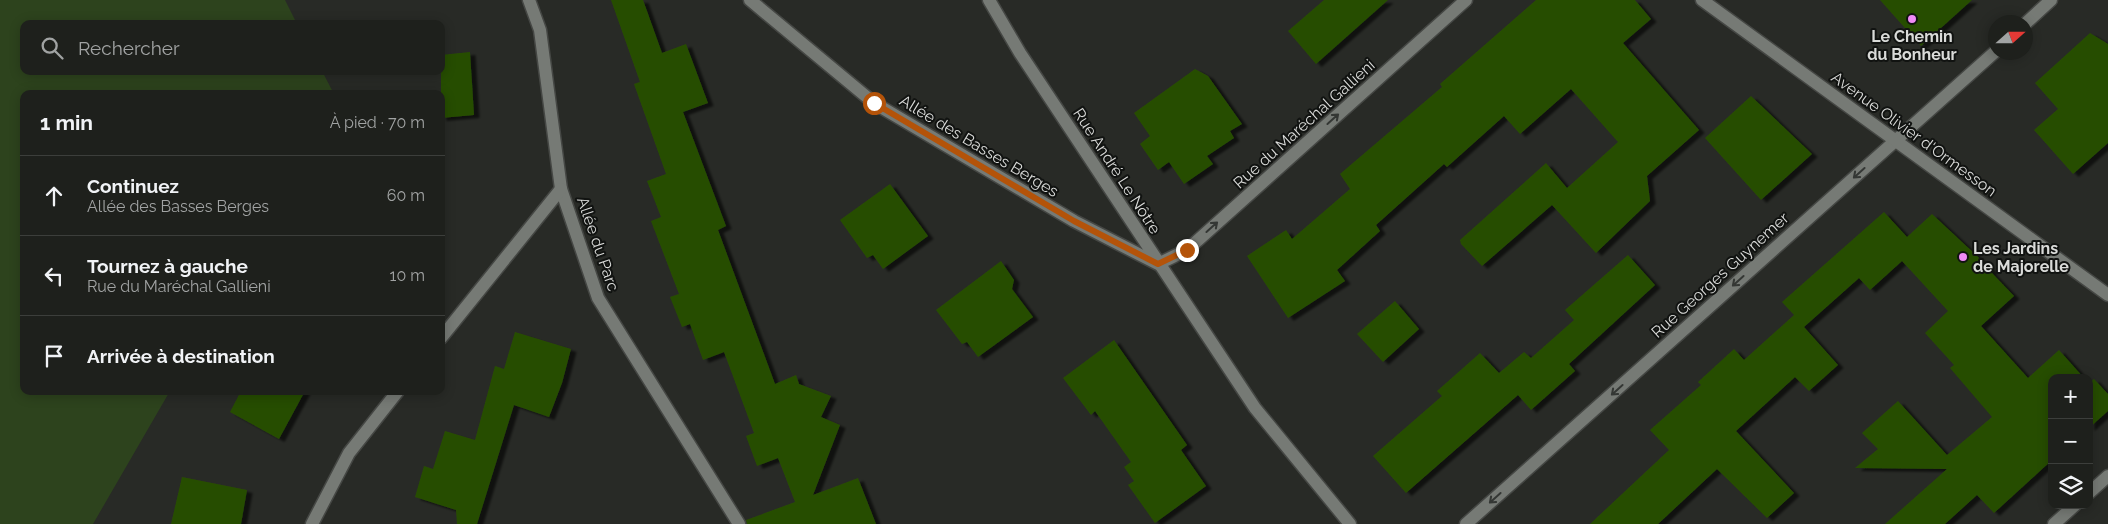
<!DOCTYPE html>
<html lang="fr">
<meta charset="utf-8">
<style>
body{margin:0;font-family:Raleway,sans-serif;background:#262825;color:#f1f3f6}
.controls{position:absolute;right:15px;bottom:15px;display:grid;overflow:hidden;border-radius:10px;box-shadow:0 2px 12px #0003}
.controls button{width:45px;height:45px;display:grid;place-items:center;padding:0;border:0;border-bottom:1px solid #3c3e3b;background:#1e201c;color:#f1f3f6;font:25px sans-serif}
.compass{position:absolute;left:1988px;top:15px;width:45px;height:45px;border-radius:50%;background:#1e201c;box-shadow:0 2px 12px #0003;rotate:69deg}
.stop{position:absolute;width:15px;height:15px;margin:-11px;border:4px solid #b45309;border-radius:50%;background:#fff}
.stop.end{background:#b45309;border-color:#fff;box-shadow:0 1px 5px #0008}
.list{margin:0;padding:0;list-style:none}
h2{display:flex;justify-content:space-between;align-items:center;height:65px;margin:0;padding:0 20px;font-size:21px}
h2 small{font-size:16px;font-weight:400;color:#a1a3a3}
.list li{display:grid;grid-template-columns:32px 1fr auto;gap:15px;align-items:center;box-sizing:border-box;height:80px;padding:0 20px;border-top:1px solid #3c3e3b}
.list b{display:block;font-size:19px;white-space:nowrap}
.list p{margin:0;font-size:16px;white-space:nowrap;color:#a1a3a3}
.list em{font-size:16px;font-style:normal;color:#a1a3a3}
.icon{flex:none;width:28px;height:28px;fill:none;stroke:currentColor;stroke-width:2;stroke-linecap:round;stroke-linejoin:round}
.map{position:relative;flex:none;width:2108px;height:524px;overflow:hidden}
.search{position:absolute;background:#1e201c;box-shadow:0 2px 12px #0003;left:20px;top:20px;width:425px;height:55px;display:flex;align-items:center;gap:12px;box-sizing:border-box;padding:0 18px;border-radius:10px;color:#a1a3a3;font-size:19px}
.panel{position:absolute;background:#1e201c;box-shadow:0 2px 12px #0003;left:20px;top:90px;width:425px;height:305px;border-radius:10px}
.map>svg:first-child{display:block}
</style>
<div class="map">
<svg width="2108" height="524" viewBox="0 0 2108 524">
<defs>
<filter id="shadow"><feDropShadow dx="5.5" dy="3" stdDeviation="1" flood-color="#0009"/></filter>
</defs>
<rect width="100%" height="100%" fill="#282a26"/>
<polygon fill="#2d431d" points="0,0 285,0 297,24 24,24 24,71 322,71 334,94 24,94 24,391 170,391 93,524 0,524"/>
<g fill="#284e01" filter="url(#shadow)">
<polygon points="611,0 643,0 662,53 686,44 708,103 683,112 726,226 718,230 775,384 796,375 799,384 831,396 821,417 840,425 813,495 858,478 876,524 747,524 746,520 795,502 778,458 757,466 746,436 754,433 724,352 703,360 690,324 682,327 670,297 679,294 651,221 661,217 647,181 666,174 634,84 640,82"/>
<polygon points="1324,0 1388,0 1316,64 1288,31"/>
<polygon points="1536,0 1635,0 1651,19 1623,43 1699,130 1647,176 1650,201 1596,253 1552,205 1482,266 1461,244 1460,240 1546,163 1567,188 1618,142 1571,89 1520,134 1504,116 1447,167 1444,164 1376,225 1380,231 1337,270 1345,281 1288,318 1247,256 1286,230 1292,239 1350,189 1340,174 1442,87 1440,84"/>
<polygon points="1880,0 1972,0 1921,46"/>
<polygon points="2090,33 2108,44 2108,143 2073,174 2034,130 2058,109 2035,83"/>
<polygon points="470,52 474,115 441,118 441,55"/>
<polygon points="1195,69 1208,76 1242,124 1230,131 1234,138 1207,156 1213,164 1184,184 1169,162 1158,170 1140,144 1150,136 1134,113"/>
<polygon points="1751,96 1812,154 1761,200 1705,138"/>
<polygon points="890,184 928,236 883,269 873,255 867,258 840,220"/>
<polygon points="1884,212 1907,237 1932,214 1992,270 1991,272 2014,296 1981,326 2028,378 2059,350 2084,378 2052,378 2052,460 1994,513 1977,495 1945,524 1885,524 1947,469 1855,468 1878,449 1862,433 1898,401 1947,455 1992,417 1950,368 1954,365 1925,333 1948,311 1902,261 1870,290 1859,278 1804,327 1838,365 1809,391 1795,377 1736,431 1794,493 1767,518 1717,469 1658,524 1590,524 1669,450 1650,430 1701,385 1698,382 1734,349 1744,360 1794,315 1782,302"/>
<polygon points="1628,255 1655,285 1569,364 1575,371 1531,410 1518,395 1406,493 1373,456 1442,396 1437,391 1480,353 1499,373 1524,352 1531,358 1574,320 1565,310"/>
<polygon points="1001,261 1014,280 1012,289 1033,317 978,357 967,342 962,344 936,310"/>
<polygon points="1395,301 1419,329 1383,362 1357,334"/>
<polygon points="515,332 571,349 562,383 549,417 514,405 477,524 457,524 456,510 415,497 424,466 433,469 445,431 475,440 495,366 504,369"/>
<polygon points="1114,340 1187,445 1181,450 1206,486 1155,523 1128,485 1134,481 1124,467 1131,462 1095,411 1091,415 1063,378"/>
<polygon points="2094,379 2108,394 2108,411 2089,428 2089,383"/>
<polygon points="241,391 305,391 279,439 230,412"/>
<polygon points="182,477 247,490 241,524 171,524"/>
</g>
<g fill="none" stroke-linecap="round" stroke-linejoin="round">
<defs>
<g id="street">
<polyline points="529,0 540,30 561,189 598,298 739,524"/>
<polyline points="750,0 874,103 1074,221 1158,264 1187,250 1466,0"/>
<polyline points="989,0 1020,53 1255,408 1350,524"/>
<polyline points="2026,23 2051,0"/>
<polyline points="441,338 561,189"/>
<polyline points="2089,493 2108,476"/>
<polyline points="312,524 349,453 398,391"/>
<polyline points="1466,524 1996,51"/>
<polyline points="2054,524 2075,505"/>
</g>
<polyline id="secondary" points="1702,0 2108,295"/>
</defs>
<use href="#street" stroke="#454744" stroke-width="15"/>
<use href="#secondary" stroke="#454744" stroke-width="15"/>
<use href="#street" stroke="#767a75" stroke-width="12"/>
<use href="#secondary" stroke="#767a75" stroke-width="12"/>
</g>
<defs><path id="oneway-shaft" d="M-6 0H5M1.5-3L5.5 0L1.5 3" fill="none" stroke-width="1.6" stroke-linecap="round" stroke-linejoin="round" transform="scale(1.25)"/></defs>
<g stroke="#343734">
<use href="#oneway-shaft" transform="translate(1333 119) rotate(-42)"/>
<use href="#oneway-shaft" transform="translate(1859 173) rotate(138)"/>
<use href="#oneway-shaft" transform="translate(1212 227) rotate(-42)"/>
<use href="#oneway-shaft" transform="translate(1738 281) rotate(138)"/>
<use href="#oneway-shaft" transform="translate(1617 390) rotate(138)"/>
<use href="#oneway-shaft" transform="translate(1495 498) rotate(138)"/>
</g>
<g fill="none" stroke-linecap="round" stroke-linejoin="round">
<polyline stroke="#b45309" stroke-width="6" points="874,103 1074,221 1158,264 1187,250"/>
</g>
<g fill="#f08bf6" stroke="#111311" stroke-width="2">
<circle cx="1912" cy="19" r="5"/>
<circle cx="1963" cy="257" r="5"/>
</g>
<g text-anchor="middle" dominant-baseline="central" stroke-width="4" stroke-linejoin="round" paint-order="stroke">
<g font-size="16" font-weight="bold" fill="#dadbd9" stroke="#111311">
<text x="1912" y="36">Le Chemin<tspan x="1912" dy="18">du Bonheur</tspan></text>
<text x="1973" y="248" text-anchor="start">Les Jardins<tspan x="1973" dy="18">de Majorelle</tspan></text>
</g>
<g font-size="16" fill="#dadbd9" stroke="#111311">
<text transform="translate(1304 124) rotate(-42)">Rue du Maréchal Gallieni</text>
<text transform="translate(1914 134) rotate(36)">Avenue Olivier d'Ormesson</text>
<text transform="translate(979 146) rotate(31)">Allée des Basses Berges</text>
<text transform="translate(1117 171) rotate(57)">Rue André Le Nôtre</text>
<text transform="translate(598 244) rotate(71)">Allée du Parc</text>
<text transform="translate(1720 275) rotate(-42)">Rue Georges Guynemer</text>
</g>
</g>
</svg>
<div class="controls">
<button>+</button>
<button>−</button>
<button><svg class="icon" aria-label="layers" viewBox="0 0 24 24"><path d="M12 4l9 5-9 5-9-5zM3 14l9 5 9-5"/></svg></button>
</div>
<svg class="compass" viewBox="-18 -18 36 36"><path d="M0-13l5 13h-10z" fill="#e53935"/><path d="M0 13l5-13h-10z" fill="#a1a3a3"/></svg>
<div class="stop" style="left:874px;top:103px"></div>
<div class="stop end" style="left:1187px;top:250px"></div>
<div class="search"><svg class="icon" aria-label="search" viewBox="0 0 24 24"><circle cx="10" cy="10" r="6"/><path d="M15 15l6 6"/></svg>Rechercher</div>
<section class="panel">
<h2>1 min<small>À pied · 70 m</small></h2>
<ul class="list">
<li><svg class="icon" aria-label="ahead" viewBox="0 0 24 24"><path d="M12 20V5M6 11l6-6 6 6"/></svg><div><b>Continuez</b><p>Allée des Basses Berges</p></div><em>60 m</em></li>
<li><svg class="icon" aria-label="left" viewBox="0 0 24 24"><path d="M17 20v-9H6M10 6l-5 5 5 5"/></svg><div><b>Tournez à gauche</b><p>Rue du Maréchal Gallieni</p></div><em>10 m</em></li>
<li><svg class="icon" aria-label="arrive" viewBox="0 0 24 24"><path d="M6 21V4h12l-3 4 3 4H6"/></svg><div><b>Arrivée à destination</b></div></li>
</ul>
</section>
</div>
